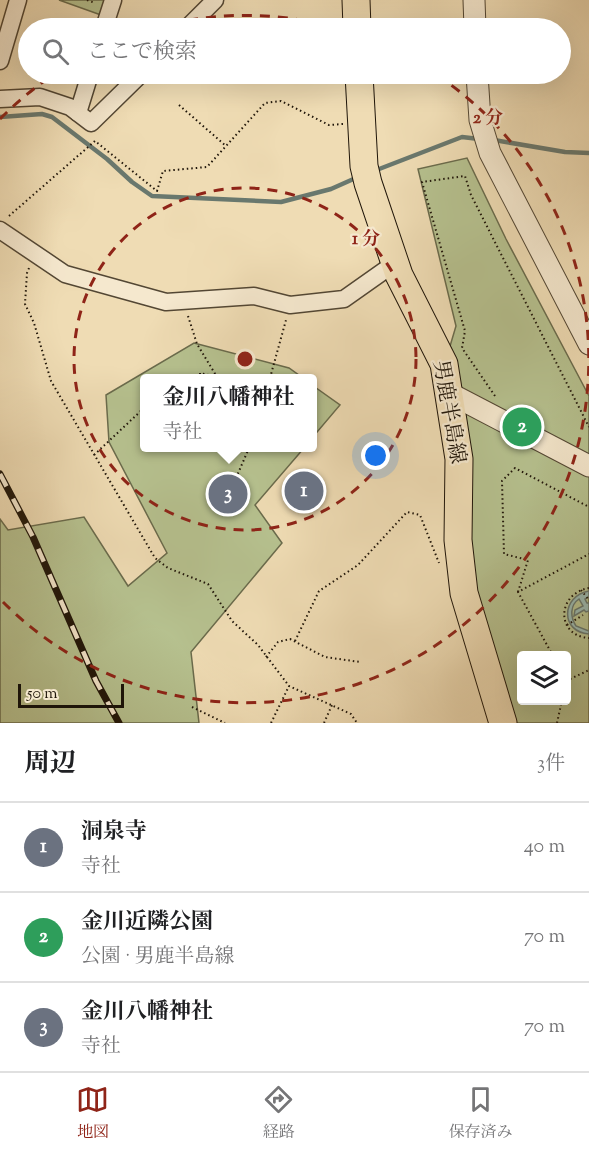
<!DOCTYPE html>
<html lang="ja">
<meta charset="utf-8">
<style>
body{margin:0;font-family:"Sorts Mill Goudy","Noto Serif JP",serif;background:#f2f2f2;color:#202124}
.controls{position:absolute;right:18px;bottom:18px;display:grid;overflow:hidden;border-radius:6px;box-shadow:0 6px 24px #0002}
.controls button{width:54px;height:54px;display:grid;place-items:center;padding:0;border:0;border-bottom:2px solid #e0e0e0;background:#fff;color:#202124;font:30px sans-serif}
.scale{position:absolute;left:18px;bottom:15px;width:106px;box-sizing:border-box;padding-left:6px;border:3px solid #1f1509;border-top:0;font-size:16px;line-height:21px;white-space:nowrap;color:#1f1509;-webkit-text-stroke:4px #f5e8ce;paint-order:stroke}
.you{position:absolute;left:376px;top:456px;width:21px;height:21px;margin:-15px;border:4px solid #fff;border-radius:50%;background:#1a73e8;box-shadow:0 0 0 9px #1a73e833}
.badge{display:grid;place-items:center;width:39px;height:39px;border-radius:50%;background:#8f2418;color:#fff;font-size:20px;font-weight:700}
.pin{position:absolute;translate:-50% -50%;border:3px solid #fff;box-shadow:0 2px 6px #0006}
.popup{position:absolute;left:140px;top:374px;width:177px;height:78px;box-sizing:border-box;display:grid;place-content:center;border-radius:6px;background:#fff;filter:drop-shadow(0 2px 4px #0005);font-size:20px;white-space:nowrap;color:#757577}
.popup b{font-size:22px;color:#202124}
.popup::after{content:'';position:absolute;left:50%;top:100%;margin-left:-12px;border:12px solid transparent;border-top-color:#fff}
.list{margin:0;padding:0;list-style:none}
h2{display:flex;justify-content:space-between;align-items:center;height:78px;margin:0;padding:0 24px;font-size:26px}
h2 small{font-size:20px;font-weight:400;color:#757577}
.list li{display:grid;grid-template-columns:39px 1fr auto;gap:18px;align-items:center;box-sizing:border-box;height:90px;padding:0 24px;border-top:2px solid #e0e0e0}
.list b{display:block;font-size:22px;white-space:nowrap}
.list p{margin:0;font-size:20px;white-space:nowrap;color:#757577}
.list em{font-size:20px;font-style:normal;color:#757577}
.icon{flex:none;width:33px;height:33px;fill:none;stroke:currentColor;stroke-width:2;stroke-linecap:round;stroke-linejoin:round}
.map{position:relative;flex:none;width:589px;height:723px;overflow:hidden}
.search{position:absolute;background:#fff;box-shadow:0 6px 24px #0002;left:18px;right:18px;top:18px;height:66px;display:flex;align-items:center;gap:15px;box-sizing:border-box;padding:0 21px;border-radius:33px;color:#757577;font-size:22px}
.sheet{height:348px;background:#fff}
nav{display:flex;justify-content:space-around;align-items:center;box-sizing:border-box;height:84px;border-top:2px solid #e0e0e0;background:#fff;font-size:16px;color:#757577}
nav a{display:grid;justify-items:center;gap:3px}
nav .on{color:#8f2418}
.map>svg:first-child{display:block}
</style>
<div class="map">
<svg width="589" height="723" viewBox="0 0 589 723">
<rect width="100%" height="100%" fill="#efdcb4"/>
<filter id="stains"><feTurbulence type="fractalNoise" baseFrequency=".00333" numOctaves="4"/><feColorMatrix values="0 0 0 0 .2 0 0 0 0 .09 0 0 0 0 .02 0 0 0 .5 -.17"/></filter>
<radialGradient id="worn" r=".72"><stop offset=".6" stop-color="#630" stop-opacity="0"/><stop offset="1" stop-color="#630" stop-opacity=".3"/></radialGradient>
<g fill="#b6c18f" stroke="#6a6b4c" stroke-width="1.5" fill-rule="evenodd">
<polygon points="59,0 106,0 101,15"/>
<path d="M467,158L506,239L589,396V723H502L466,594L445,363L456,326L418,169ZM522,656H566V700H522Z"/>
<polygon points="194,343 289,368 303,378 144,378 144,448 304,448 255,505 282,543 191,652 199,723 0,723 0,519 8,530 84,517 128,586 167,553 109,442 106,395"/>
<polygon points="312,385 340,405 312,438"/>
</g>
<path fill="#9abab2" stroke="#69786e" stroke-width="1.5" d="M589,591V597L585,599L587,603H589V611L586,612L584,610L574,616L575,610L583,606L579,599C570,605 570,617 576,626L589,631V634C560,632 561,596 589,591Z"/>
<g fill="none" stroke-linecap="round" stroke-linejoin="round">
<g stroke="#69786e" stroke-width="4.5">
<polyline points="0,117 42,114 52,117 107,159 132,182 152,196 281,202 331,189 358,177"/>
<polyline points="494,140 565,152 589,153"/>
<polyline points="374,171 462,137 479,139"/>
</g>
</g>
<polygon fill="#e0a58f" stroke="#1f1509" stroke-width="1.5" points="228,480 241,486 239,493 236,491 234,495 238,497 233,507 218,501 223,491 226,492 229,487 225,485"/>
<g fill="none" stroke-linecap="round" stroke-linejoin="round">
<defs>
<g id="minor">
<polyline points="104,28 113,0"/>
<polyline points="187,28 215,0"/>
<polyline points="0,61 18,0"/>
<polyline points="0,99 40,97 70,107 91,123 141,74"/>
<polyline points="78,113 90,74"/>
<polyline points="0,230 65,274 166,302 254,296 290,305 344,299 395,263"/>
</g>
<g id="tertiary">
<polyline points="474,0 475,28"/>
<polyline points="477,74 480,120 490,153 589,344"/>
<polyline points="449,393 589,466"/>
</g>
<g id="primary">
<polyline points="356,0 357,28"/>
<polyline points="359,74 364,166 368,183 399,275 444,364 459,459 458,540 464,593 503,723"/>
</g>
</defs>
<use href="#minor" stroke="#534734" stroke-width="19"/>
<use href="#tertiary" stroke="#534734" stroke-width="23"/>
<use href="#primary" stroke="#1f1509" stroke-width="29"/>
<g stroke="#1f1509" stroke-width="2" stroke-dasharray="1.5 3" stroke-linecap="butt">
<polyline points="87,0 95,3"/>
<polyline points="179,105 226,146"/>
<polyline points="9,216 95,141 157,191 163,171 207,167 265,103 281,101 329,125 343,124"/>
<polyline points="29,268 27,273 25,304 34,323 51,381 155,558 168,568 208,584 232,621 258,645 289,686 351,714 357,723"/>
<polyline points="188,316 197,344 217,377 200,373 200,378"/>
<polyline points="270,378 286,320"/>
<polyline points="495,396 462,348 465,331 422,182 465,176 471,195 589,427"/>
<polyline points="94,455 144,408"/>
<polyline points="236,478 249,448"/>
<path d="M589,588C556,594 556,636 589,638"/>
<polyline points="581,590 589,600"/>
<polyline points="518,592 528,560 504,554 502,481 515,468 589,507"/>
<polyline points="567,625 583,615"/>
<polyline points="295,641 319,591 358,565 407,512 420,515 439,563"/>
<polyline points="553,656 518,592 589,554"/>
<polyline points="266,657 278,642 290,639 325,657 360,662"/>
<polyline points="566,681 589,670"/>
<polyline points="192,707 225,723"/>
<polyline points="271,723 289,686"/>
<polyline points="324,723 332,705"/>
<polyline points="557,723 562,700"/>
</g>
<use href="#minor" stroke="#f5e8ce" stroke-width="16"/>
<use href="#tertiary" stroke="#f5e8ce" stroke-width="21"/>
<use href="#primary" stroke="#efdcb4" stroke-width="27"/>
<defs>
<polyline id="rail" points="0,474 33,537 96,681 119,723"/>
</defs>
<use href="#rail" stroke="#1f1509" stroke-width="7"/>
<use href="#rail" stroke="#f5e8ce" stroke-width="4.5" stroke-dasharray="14" stroke-linecap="butt"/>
</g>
<g fill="none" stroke="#8f2418" stroke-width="3" stroke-dasharray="10 8">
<circle cx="245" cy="359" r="171"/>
<path d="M0 119A343 343 0 0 1 53 75M153 28A343 343 0 0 1 337 28M437 75A343 343 0 1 1 0 599"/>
</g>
<g text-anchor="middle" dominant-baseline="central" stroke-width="4.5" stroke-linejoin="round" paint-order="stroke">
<g font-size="21" fill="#1f1509" stroke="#f5e8ce">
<text transform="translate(448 412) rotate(80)">男鹿半島線</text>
</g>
</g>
<circle cx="245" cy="359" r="9" fill="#8f2418" stroke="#f5e8ce" stroke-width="3"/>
<g font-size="18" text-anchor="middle" font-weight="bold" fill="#8f2418" stroke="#f5e8ce" stroke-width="4.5" stroke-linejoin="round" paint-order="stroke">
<text x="488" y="123">2 分</text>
<text x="366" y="244">1 分</text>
</g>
<rect width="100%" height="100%" filter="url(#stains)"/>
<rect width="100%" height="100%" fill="url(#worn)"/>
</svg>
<div class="controls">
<button><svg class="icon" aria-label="layers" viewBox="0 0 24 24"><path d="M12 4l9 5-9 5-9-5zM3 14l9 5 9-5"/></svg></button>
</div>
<div class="scale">50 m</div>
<div class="you"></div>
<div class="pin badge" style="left:304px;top:491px;background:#6b7280">1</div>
<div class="pin badge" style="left:522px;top:427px;background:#2e9e5b">2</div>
<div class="pin badge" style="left:228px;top:494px;background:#6b7280">3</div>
<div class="popup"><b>金川八幡神社</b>寺社</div>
<div class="search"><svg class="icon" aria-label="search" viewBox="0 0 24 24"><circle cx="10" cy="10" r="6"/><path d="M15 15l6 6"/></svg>ここで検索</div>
</div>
<section class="sheet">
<h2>周辺<small>3件</small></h2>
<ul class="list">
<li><span class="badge" style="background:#6b7280">1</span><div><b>洞泉寺</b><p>寺社</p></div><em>40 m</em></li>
<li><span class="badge" style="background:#2e9e5b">2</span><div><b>金川近隣公園</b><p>公園 · 男鹿半島線</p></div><em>70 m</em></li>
<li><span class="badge" style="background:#6b7280">3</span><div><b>金川八幡神社</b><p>寺社</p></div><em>70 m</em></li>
</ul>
</section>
<nav>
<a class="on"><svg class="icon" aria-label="map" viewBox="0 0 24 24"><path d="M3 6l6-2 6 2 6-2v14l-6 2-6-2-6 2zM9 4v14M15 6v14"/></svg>地図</a>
<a><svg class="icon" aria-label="directions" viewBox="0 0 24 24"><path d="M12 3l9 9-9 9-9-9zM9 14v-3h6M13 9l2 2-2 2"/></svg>経路</a>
<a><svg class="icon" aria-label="saved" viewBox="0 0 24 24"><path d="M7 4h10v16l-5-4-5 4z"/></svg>保存済み</a>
</nav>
